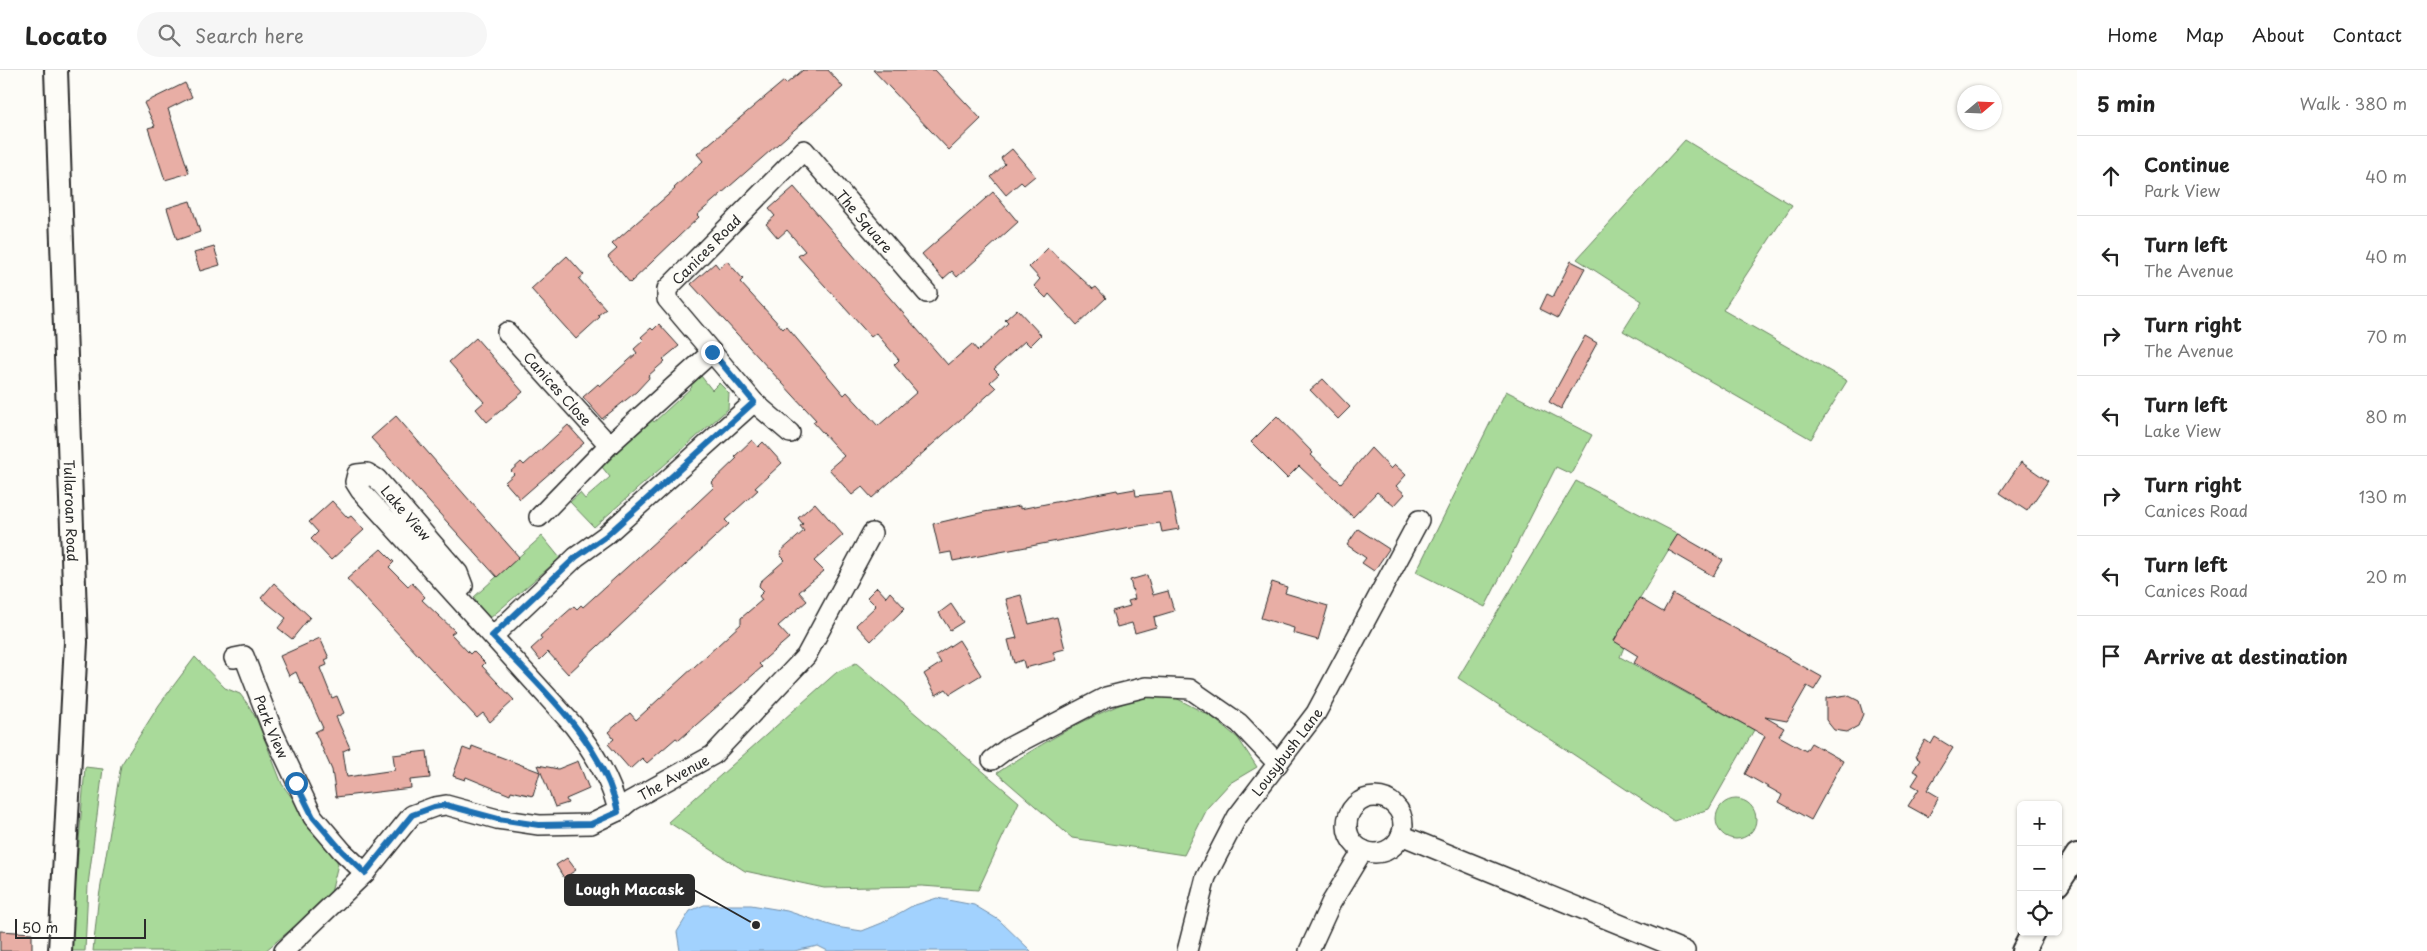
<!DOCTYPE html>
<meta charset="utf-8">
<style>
body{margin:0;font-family:"Playpen Sans",sans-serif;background:#f6f6f6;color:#222}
.controls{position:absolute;right:15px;bottom:15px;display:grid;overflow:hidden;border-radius:8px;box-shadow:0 1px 4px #0004}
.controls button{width:45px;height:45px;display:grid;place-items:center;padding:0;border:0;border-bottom:1px solid #e0e0e0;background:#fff;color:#222;font:25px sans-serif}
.compass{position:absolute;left:1957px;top:15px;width:45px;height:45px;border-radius:50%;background:#fff;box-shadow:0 1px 4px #0004;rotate:71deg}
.scale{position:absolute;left:15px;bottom:12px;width:131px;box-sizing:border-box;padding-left:5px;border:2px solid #2b2b2b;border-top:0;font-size:14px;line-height:18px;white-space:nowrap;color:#2b2b2b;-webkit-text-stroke:4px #fdfcf7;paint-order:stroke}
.stop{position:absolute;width:15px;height:15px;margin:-11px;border:4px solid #1f6fb2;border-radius:50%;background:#fff}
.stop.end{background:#1f6fb2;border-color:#fff;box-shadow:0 1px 5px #0008}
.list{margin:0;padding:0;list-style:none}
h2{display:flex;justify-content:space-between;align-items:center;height:65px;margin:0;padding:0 20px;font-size:21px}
h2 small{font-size:16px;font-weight:400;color:#767676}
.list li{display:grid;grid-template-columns:32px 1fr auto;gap:15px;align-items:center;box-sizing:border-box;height:80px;padding:0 20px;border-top:1px solid #e0e0e0}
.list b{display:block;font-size:19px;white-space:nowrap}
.list p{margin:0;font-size:16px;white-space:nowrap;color:#767676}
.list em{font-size:16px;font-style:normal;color:#767676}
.icon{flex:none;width:28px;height:28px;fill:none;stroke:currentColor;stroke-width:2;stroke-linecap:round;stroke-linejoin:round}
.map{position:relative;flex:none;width:2077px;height:881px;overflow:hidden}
header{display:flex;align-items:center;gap:30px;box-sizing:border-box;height:70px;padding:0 25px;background:#fff;border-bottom:1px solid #e0e0e0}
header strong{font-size:24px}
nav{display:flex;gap:28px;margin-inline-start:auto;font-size:18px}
.search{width:350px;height:45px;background:#f6f6f6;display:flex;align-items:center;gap:12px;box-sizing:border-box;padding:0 18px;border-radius:28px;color:#767676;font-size:19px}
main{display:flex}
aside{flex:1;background:#fff}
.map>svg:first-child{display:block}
</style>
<header>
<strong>Locato</strong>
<div class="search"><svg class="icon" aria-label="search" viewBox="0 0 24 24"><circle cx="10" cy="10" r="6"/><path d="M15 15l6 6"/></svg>Search here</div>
<nav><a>Home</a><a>Map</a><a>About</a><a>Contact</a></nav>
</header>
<main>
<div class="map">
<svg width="2077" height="881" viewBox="0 0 2077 881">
<rect width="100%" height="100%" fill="#fdfcf7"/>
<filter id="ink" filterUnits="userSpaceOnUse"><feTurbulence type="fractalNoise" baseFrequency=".02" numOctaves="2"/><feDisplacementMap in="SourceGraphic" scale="10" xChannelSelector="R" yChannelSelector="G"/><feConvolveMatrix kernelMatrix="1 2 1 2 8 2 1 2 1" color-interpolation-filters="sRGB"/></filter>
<g filter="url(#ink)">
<g fill="#a9da9a" stroke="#6a8262">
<polygon points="1685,70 1792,135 1723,240 1847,311 1811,369 1623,261 1642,231 1577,189"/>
<polygon points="701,306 712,320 719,313 729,323 728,339 594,457 570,432 580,423 585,429 610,407 602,397 617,383 614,380 650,347 654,352 692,317 691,315"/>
<polygon points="1506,321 1592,365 1571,404 1556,397 1485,537 1416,502"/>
<polygon points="1576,411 1678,464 1614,571 1624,577 1620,587 1754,660 1709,739 1674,751 1458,608"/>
<polygon points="542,466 560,488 489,549 480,540 474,527"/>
<polygon points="195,587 225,618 240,624 249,636 257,650 282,714 320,767 333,781 338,794 330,827 265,881 93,881 98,833 121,695 159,635"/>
<polygon points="856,593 1019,732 978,820 922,816 824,818 745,801 668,752 837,602"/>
<path d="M1146,625L1174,627L1212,647L1238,668L1257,697L1230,713L1208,737L1184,785L1072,768L997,703C1044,672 1092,643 1146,625Z"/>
<polygon points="85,697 103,699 88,815 85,881 70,881"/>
<circle cx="1736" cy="749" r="20"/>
</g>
<polygon fill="#a2d2fe" stroke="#728faa" points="937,828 974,835 999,850 1031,881 828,881 818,876 794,881 680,881 677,862 690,841 704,835 751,835 787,841 836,857 862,861 882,853 912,836"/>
<g fill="#e8aea5" stroke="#2b2b2b">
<polygon points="803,0 828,0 843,17 697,145 699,147 630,213 608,187 617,179 612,174 675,119 674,118 703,91 697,84 784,11 786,14"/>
<polygon points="873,0 935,0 981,49 949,80"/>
<polygon points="185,13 192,27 168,39 189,103 165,110 148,58 155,56 144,33"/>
<polygon points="1012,79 1035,106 1024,115 1021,112 1006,125 991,107 1005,94 1001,88"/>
<polygon points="794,117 948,295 972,274 978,281 1008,253 1005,250 1017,239 1041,265 1030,276 1025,271 994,299 999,304 990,312 996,318 872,428 862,417 852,425 829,399 844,386 813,352 816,350 691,214 715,193 719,198 727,191 743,209 740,212 783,259 786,256 844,325 847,322 878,356 917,322 894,295 899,290 876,263 871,267 798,186 805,181 787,160 778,168 766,154 775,146 769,139"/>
<polygon points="993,122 1018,152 957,207 952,201 943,209 922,184"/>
<polygon points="190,131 200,162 177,170 167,138"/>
<polygon points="214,177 220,195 200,201 194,183"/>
<polygon points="1048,178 1093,219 1096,217 1106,228 1077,255 1049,224 1046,228 1034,216 1040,209 1029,197"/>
<polygon points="567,186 584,205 579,209 606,239 598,245 600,247 576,269 531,219"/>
<polygon points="1571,191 1585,198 1558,248 1540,239 1547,224 1553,227"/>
<polygon points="659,254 679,276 663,289 665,291 648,306 649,308 636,322 602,349 583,327 598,314 600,316 637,283 634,279 644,270 641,267 651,258 653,260"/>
<polygon points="1585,266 1597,273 1561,339 1549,332"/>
<polygon points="476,268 523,322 487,352 476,339 484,332 449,292"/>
<polygon points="1323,309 1350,337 1338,349 1310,320"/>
<polygon points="396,346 519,487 497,507 371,368"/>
<polygon points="1277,346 1313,383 1311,385 1341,413 1371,378 1391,399 1395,395 1406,405 1396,416 1405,424 1394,436 1377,422 1353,447 1299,396 1287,408 1251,372"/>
<polygon points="568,355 584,373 520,429 505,412 514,404 511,401 521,392 524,395"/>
<polygon points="752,370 758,377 763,372 782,393 755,418 758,420 725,450 729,454 568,604 548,582 540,590 531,579 542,569 540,566 574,536 577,539 581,535 583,537 680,449 714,417 711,413 737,388 735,386"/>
<polygon points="2021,392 2048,411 2027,441 2000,423"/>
<polygon points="1135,419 1136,426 1171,422 1179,459 1162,462 1160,453 1125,458 953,491 951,482 940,484 933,454 984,442 1020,436 1020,439 1117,420 1118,422"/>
<polygon points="332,431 348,448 351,446 364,460 331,490 311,469 318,462 309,452"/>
<polygon points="815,433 843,465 814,491 824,501 799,522 807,531 778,556 789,568 759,594 762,597 679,670 676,668 647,693 642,688 630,699 608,674 614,669 608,662 630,643 636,650 741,554 741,548 762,530 759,526 764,521 759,516 760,512 785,490 780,485 781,481 804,461 800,456 803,454 798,448"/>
<polygon points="1358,459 1389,479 1374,501 1362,493 1366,488 1347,475"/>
<polygon points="1678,464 1723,490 1713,506 1668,480"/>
<polygon points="381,479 394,492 389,497 408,516 412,513 425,527 422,530 455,561 451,564 470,584 473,581 485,593 482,596 514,630 490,652 483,643 477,648 347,509"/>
<polygon points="1147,505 1153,525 1168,521 1174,541 1154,547 1156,557 1135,563 1132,553 1117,557 1112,541 1130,536 1128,531 1135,529 1130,510"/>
<polygon points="1272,512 1287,517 1285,523 1328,536 1318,570 1293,563 1294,558 1261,548"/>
<polygon points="274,513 310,547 292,569 278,558 286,548 261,528"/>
<polygon points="877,517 886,527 890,522 905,538 871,571 856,555 876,536 867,527"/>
<polygon points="1673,524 1822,607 1814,620 1807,616 1787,651 1765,647 1784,658 1779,666 1806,681 1811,673 1843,691 1811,750 1779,732 1782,725 1745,704 1765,666 1634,593 1638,586 1614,571 1639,528 1663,542"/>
<polygon points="1021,525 1029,554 1057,547 1065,579 1053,582 1056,590 1025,598 1023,590 1014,593 1008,570 1017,568 1006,529"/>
<polygon points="951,534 963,552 950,560 939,543"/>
<polygon points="320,568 329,588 325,590 327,595 320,598 332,628 337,626 344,643 336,647 350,678 343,681 347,707 395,700 393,685 427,681 430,708 410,710 411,718 336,727 332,700 315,662 323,658 303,614 301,614 296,602 289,606 280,586"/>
<polygon points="959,570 981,605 950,624 946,619 936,625 924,604 941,593 936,585"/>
<polygon points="1847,625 1859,631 1863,644 1858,656 1847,662 1834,660 1826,650 1826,628"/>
<polygon points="1935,667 1953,678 1927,720 1939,727 1928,747 1908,736 1919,719 1912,715 1919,704 1913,701 1920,690 1915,687 1925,670 1931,674"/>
<polygon points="472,676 540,702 533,726 511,721 510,725 466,707 465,710 453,706 463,678 471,681"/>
<polygon points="578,691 589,719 566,729 568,733 555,737 538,695 558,699"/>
<polygon points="567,788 576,800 564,808 556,795"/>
<polygon points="0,861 32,863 32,881 0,881"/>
</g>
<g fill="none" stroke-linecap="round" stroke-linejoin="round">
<defs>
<g id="minor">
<path id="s1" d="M507,262L609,375"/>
<path id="s2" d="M790,363L754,332L667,229V219L804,80L927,223"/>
<polyline points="539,447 609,375 712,282"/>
<path d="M456,524L463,516L458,503L377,409L367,403L357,404L355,412L360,420L573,655C593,681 611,709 618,741"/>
<polyline points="493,566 576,487 605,466 754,332"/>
<path id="s3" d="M234,588L244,586L274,664L313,747L342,781L365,803"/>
<polyline points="992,690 1008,678 1106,627 1146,617 1190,619 1239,653 1278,694"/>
<circle cx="1375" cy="755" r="28"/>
<polyline points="1401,765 1685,881"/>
<path id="s4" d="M284,881L365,803L412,745L434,737L446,735L497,749L539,755L591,754L618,741L630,731L713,685L806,586L872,463"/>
<path id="s5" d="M1187,881L1206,807L1237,747L1316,643L1419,450"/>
<polyline points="1309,881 1331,833 1363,780"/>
</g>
<g id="tertiary">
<path id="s6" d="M56,0L76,572L60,881"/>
<polyline points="2058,814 2077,785"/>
<polyline points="2023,881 2033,862"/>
</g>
</defs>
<use href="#minor" stroke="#2b2b2b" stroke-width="22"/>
<use href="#tertiary" stroke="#2b2b2b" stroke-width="26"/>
<use href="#minor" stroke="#fdfcf7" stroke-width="19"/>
<use href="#tertiary" stroke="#fdfcf7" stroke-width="22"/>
</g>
</g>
<g fill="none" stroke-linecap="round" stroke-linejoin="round" filter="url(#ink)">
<path stroke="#1f6fb2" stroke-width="6" d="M296,713L313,747L342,781L365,803L412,745L434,737L446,735L498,749L539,755L591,754L618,742C603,671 540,617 492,566L576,487L606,466L754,332L712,282"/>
</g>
<g text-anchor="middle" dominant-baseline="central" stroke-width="4" stroke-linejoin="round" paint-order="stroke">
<g font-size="14" fill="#2b2b2b" stroke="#fdfcf7">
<text stroke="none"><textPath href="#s2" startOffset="481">The Square</textPath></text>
<text stroke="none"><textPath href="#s2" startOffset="248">Canices Road</textPath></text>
<text stroke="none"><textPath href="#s1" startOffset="76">Canices Close</textPath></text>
<text stroke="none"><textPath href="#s6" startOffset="441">Tullaroan Road</textPath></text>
<text transform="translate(406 443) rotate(49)">Lake View</text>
<text stroke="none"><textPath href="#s3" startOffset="86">Park View</textPath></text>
<text stroke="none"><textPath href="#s5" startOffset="226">Lousybush Lane</textPath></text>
<text stroke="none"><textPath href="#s4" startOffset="465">The Avenue</textPath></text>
</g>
</g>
<path fill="none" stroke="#2b2b2b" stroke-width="2" d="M756 855L694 820"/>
<circle fill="#2b2b2b" stroke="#fdfcf7" stroke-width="2" cx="756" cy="855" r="5"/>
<rect fill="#2b2b2b" stroke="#2b2b2b" stroke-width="2" x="565" y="805" width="129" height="30" rx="5"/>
<g font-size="15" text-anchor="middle" font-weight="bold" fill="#fff">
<text x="630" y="825">Lough Macask</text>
</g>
</svg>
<div class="controls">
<button>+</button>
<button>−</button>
<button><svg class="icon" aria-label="locate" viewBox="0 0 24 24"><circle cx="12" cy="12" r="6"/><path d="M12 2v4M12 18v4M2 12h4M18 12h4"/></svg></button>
</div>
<svg class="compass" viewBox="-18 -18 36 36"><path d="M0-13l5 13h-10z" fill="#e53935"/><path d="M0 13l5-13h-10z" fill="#767676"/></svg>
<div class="scale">50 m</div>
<div class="stop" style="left:296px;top:713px"></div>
<div class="stop end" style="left:712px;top:282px"></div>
</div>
<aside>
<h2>5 min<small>Walk · 380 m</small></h2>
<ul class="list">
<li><svg class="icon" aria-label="ahead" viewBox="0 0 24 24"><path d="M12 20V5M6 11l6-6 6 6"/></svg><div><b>Continue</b><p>Park View</p></div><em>40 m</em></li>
<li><svg class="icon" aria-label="left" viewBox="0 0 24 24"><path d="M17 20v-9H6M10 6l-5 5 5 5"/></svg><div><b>Turn left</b><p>The Avenue</p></div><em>40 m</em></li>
<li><svg class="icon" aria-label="right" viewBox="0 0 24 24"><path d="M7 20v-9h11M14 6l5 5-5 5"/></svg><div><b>Turn right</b><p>The Avenue</p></div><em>70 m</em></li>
<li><svg class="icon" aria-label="left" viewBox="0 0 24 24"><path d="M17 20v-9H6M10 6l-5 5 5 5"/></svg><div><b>Turn left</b><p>Lake View</p></div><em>80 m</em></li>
<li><svg class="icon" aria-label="right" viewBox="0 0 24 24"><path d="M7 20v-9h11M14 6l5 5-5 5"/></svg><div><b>Turn right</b><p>Canices Road</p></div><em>130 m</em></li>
<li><svg class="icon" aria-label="left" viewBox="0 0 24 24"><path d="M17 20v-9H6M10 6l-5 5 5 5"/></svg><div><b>Turn left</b><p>Canices Road</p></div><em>20 m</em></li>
<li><svg class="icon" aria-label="arrive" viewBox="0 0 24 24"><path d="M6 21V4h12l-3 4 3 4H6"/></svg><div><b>Arrive at destination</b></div></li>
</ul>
</aside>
</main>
